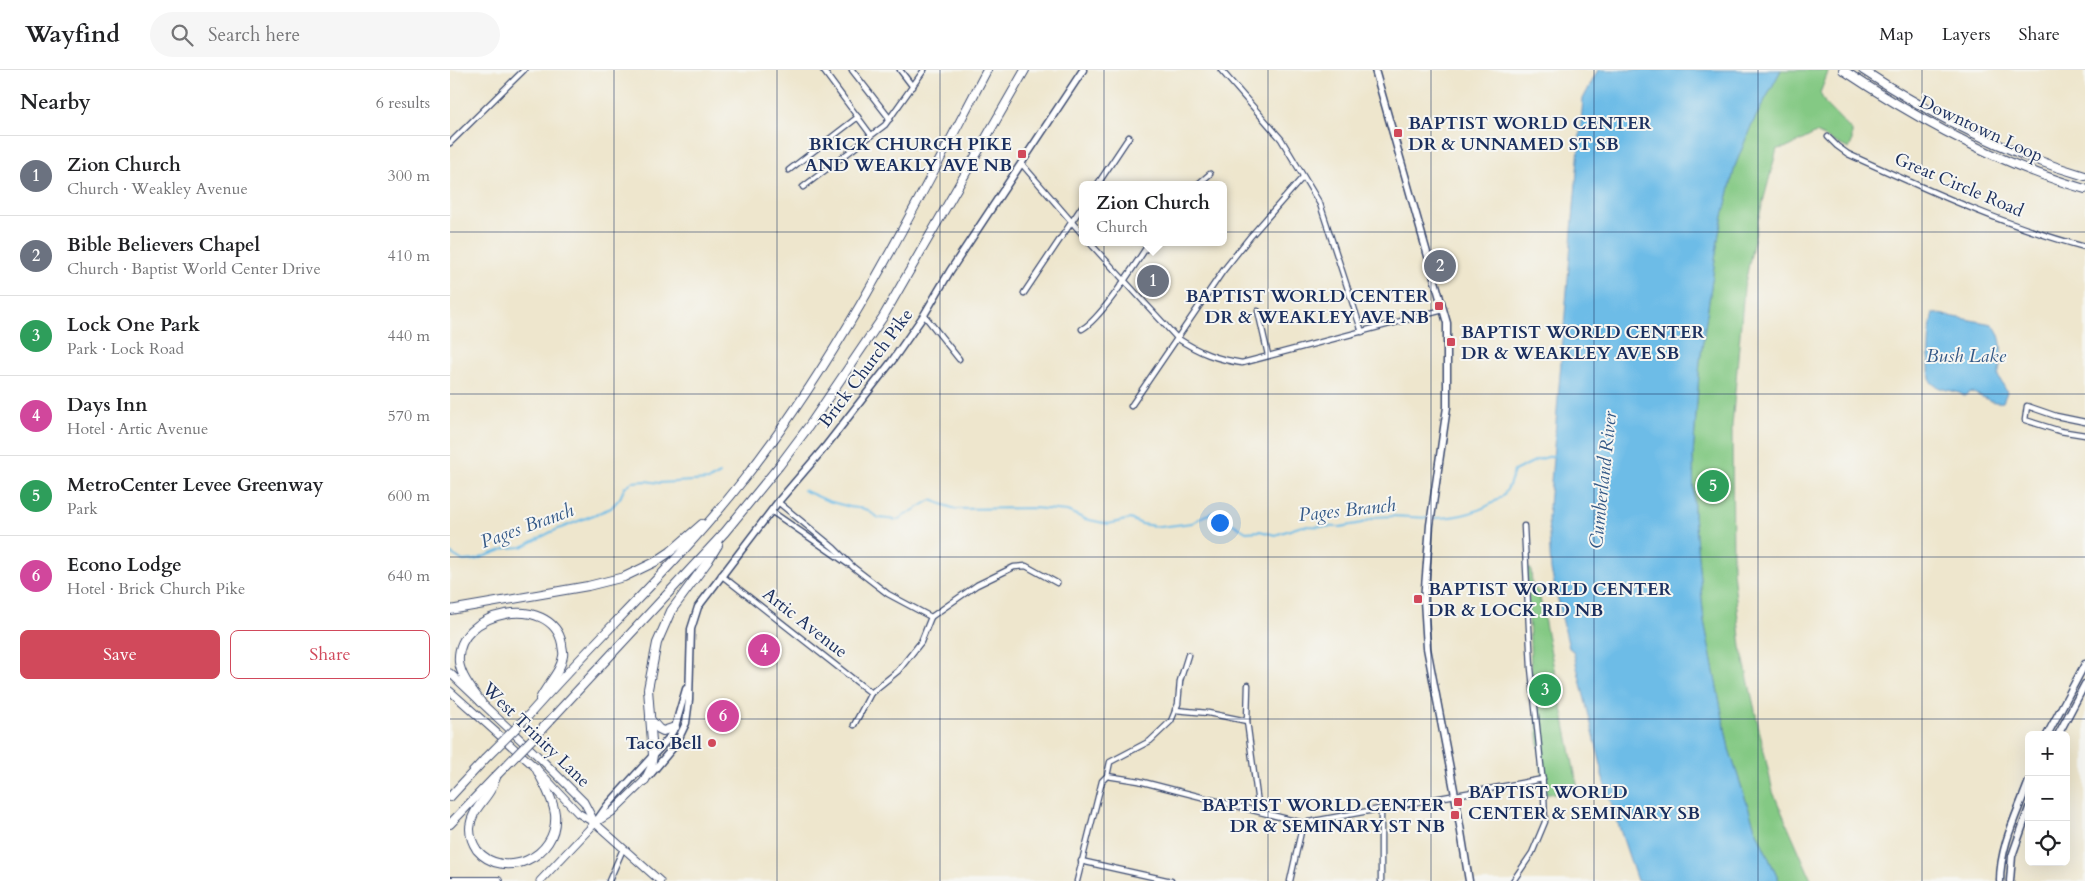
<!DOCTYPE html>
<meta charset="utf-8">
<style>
body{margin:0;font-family:Cardo,serif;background:#f6f6f6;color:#202124}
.controls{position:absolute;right:15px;bottom:15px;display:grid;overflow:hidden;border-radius:8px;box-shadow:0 5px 20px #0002}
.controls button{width:45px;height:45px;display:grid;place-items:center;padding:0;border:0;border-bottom:1px solid #e0e0e0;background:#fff;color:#202124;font:25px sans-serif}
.you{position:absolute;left:769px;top:452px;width:18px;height:18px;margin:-12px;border:4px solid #fff;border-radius:50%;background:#1a73e8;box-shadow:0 0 0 8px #1a73e833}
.badge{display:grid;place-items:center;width:32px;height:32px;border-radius:50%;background:#d1495b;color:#fff;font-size:16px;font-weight:700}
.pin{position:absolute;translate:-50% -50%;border:2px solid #fff;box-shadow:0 1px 5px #0006}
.popup{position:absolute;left:629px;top:111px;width:148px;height:65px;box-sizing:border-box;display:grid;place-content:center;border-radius:8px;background:#fff;filter:drop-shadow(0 1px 4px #0005);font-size:16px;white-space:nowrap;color:#757577}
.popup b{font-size:19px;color:#202124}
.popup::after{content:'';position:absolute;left:50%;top:100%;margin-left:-10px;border:10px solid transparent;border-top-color:#fff}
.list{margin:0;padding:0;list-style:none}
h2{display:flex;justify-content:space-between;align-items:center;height:65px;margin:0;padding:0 20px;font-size:21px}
h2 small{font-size:16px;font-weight:400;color:#757577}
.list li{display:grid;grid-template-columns:32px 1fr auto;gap:15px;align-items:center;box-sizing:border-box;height:80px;padding:0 20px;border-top:1px solid #e0e0e0}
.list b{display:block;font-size:19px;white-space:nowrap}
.list p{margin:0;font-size:16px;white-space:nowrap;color:#757577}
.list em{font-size:16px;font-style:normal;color:#757577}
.actions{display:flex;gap:10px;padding:15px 20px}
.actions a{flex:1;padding:11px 0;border:1px solid #d1495b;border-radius:8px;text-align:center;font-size:18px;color:#d1495b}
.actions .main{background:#d1495b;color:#fff}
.icon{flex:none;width:28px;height:28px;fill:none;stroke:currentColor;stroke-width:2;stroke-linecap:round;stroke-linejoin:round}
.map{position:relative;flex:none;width:1635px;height:811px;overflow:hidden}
header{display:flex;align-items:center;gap:30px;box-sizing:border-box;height:70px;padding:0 25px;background:#fff;border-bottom:1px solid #e0e0e0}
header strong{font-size:24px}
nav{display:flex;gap:28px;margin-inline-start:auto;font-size:18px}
.search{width:350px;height:45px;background:#f6f6f6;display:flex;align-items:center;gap:12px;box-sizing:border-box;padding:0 18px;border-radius:28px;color:#757577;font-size:19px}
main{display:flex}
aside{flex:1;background:#fff}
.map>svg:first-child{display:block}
</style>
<header>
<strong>Wayfind</strong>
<div class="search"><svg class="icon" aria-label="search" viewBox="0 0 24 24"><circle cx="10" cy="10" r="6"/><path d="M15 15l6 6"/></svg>Search here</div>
<nav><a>Map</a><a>Layers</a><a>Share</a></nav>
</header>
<main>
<aside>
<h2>Nearby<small>6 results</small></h2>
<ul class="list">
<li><span class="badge" style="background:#6b7280">1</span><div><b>Zion Church</b><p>Church · Weakley Avenue</p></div><em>300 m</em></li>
<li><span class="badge" style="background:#6b7280">2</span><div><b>Bible Believers Chapel</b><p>Church · Baptist World Center Drive</p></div><em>410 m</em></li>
<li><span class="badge" style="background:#2e9e5b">3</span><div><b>Lock One Park</b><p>Park · Lock Road</p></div><em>440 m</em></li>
<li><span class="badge" style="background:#d1479c">4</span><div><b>Days Inn</b><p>Hotel · Artic Avenue</p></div><em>570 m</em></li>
<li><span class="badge" style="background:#2e9e5b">5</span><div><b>MetroCenter Levee Greenway</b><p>Park</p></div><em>600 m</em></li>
<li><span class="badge" style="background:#d1479c">6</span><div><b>Econo Lodge</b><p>Hotel · Brick Church Pike</p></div><em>640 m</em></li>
</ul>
<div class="actions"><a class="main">Save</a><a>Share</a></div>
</aside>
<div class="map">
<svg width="1635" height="811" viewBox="0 0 1635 811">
<rect width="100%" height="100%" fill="#f6f6f2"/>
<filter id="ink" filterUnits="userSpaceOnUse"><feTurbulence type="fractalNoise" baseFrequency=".02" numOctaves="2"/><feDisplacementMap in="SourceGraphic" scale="10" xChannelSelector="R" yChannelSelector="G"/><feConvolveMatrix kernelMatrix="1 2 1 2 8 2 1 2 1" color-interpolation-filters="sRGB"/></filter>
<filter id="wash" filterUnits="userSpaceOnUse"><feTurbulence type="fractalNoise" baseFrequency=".0096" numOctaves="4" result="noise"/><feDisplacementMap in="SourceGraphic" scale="20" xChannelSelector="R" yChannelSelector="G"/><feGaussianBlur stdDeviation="1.12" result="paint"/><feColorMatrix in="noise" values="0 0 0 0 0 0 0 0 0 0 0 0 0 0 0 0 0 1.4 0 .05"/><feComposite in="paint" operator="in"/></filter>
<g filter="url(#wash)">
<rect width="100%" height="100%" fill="#eee6cd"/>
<g fill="#84c984" stroke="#507c71">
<polygon points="1331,0 1379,0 1370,23 1375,33 1402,61 1402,72 1399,79 1366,63 1339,77 1327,79 1308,151 1294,218 1282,356 1283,501 1291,577 1323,722 1362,811 1329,811 1305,758 1279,679 1254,551 1244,445 1243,386 1250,291 1269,163 1285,96 1301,56"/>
<polygon points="1077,499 1081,499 1082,515 1089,523 1128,719 1094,725 1081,598"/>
</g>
<g fill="#6dbce7" stroke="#4476a2">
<polygon points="1148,0 1331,0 1301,56 1285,96 1269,163 1250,291 1243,386 1244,445 1254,551 1279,679 1305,758 1329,811 1187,811 1152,705 1152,699 1123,581 1119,578 1101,500 1098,448 1133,29"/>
<path d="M1483,243L1542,254C1555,267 1552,290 1548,306L1557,322L1553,332C1541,334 1531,325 1520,322L1514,326C1504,318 1492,323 1481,312C1477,301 1479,254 1483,243Z"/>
</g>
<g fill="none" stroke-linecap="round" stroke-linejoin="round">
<g stroke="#6dbce7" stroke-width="2">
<polyline points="353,420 378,431 400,437 415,439 429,448 447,450 481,430 505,439 584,438 617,441 635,449 658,454 680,449 692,454 710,457 742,453 754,446 764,442 796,462 810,461 825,465 852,456 890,457 912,453 926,447 943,446 979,448"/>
<path d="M983,448C1006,448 1031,442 1050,428C1058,422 1061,410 1064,401L1087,390L1105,385"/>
<polyline points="0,483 13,491 25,490 57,478 72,477 101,462 161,438 170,428 175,417 182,412 196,411 209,413 259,410 270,404"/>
</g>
</g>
</g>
<g filter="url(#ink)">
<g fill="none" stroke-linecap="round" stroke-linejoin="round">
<defs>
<g id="street">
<polyline points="373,0 421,65"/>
<polyline points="402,0 440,49"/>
<polyline points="450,0 463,17"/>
<polyline points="771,0 831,69 870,134 912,262"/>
<path d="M1378,67L1387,76L1398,84C1476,119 1552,155 1635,177"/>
<polyline points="0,73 74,0"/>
<polyline points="571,93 633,165"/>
<polyline points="339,100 408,47"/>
<polyline points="647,115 679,67"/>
<polyline points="747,115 760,104"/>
<polyline points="353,117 435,55 474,0"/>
<path d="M639,172L727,268C750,283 766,289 792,293L993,240"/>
<polyline points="574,223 633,135"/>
<polyline points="808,241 818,285"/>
<polyline points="474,245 509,289"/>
<path d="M632,259C651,249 686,193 700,172"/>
<polyline points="681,336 773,201 800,167 853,107"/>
<polyline points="1635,352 1606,346 1577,336 1575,350 1610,361 1635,365"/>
<polyline points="328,432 384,478 403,497 438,524 481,547"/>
<polyline points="321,441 398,494"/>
<polyline points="271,505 421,623"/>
<polyline points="798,615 797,651 809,741"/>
<polyline points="725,640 758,643 797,651"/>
<polyline points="404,655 421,623 448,601 471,572 481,547 527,515 564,497 576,496 607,513"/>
<polyline points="657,706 689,711 853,753 1093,709"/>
<polyline points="931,739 931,811"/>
<polyline points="631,791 721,811"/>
<polyline points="159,811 173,779"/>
<polyline points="627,811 652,711 657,706 660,692 700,671 721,651 728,634 730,611 738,585"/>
<polyline points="840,811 853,753"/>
<polyline points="1063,811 1082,783 1095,752 1094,725 1081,598 1074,456"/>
</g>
<g id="secondary">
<polyline points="925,0 997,253 997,337 980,455 974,530 977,578 1005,725 1019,811"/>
<polyline points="1597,665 1635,594"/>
<polyline points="1608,665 1635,614"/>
<polyline points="199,706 226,674 236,653 239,630 241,559 248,537 328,432 375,377 442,291 474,245 500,201 633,0"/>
<polyline points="145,753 157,736 218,669 225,657 236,619"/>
<path d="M1550,811C1550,776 1567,744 1579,711"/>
<polyline points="1560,811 1562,786 1579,738"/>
</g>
<g id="primary">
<polyline points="0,603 92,690 134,732 145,753"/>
<polyline points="0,621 86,698 128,743 145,753 210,811"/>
<polyline points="90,811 145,753 162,742 195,710"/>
</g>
<g id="highway">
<path d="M1393,0C1468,50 1548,94 1635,119"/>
<path d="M1413,0C1481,45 1556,83 1635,106"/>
<polyline points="0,540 138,516 174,507 205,492 220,482 252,454"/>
<path d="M31,632C23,621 11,607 9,592C5,540 102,522 112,574C112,578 114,582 113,586C111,602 97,614 90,629"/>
<path d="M78,646C149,565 228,494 294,409C392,284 463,140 537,0"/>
<polyline points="200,649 209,659 213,661 225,657"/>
<polyline points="91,660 275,462 329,396 359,356 433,247 575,0"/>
<path d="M47,705C45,710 43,715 41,719C34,732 20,742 20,759C20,766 23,774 27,780C53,811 109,788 105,744C103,728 93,713 86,698"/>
<polyline points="195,710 201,698 203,685 198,619 207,573 221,541 258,491 268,475"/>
<polyline points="0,727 35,689"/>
<polyline points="0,754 44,708"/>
<polyline points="0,811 48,811"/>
</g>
</defs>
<use href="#street" stroke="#3b4a6f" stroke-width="7"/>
<use href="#secondary" stroke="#3b4a6f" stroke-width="9"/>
<use href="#primary" stroke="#3b4a6f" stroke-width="9"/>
<use href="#highway" stroke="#3b4a6f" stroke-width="10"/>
<use href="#street" stroke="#fff" stroke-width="4.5"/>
<use href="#secondary" stroke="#fff" stroke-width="6"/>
<use href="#primary" stroke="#fff" stroke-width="7"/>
<use href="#highway" stroke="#fff" stroke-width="8"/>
<defs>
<g id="highway-bridge">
<polyline points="35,689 78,646"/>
<polyline points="47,705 91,660"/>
</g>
</defs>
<use href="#highway-bridge" stroke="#3b4a6f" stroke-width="10" stroke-linecap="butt"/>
<use href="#highway-bridge" stroke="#fff" stroke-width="8"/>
</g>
</g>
<path fill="none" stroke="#1b2f5e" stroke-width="1" stroke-opacity="0.55" d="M164,0V811M327,0V811M490,0V811M654,0V811M818,0V811M981,0V811M1144,0V811M1308,0V811M1472,0V811M0,162H1635M0,324H1635M0,487H1635M0,649H1635"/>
<g fill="#d1495b" stroke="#f6f6f2" stroke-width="2">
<rect x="943" y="58" width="10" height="10" rx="2.5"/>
<rect x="567" y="79" width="10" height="10" rx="2.5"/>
<rect x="984" y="231" width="10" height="10" rx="2.5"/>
<rect x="996" y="267" width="10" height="10" rx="2.5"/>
<rect x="963" y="524" width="10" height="10" rx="2.5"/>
<circle cx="262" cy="673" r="5"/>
<rect x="1003" y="727" width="10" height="10" rx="2.5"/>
<rect x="1000" y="740" width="10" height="10" rx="2.5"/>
</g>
<g text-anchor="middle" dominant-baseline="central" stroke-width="4" stroke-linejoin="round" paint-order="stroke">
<g font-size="18" font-weight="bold" fill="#1b2f5e" stroke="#f6f6f2" text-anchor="start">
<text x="958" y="53">BAPTIST WORLD CENTER<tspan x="958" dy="21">DR &amp; UNNAMED ST SB</tspan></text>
<text x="562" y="74" text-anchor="end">BRICK CHURCH PIKE<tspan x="562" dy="21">AND WEAKLY AVE NB</tspan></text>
<text x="979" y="226" text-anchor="end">BAPTIST WORLD CENTER<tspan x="979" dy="21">DR &amp; WEAKLEY AVE NB</tspan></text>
<text x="1011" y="262">BAPTIST WORLD CENTER<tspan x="1011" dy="21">DR &amp; WEAKLEY AVE SB</tspan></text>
<text x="978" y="519">BAPTIST WORLD CENTER<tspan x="978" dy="21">DR &amp; LOCK RD NB</tspan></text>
<text x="252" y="673" text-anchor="end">Taco Bell</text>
<text x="1018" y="722">BAPTIST WORLD<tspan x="1018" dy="21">CENTER &amp; SEMINARY SB</tspan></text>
<text x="995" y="735" text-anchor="end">BAPTIST WORLD CENTER<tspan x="995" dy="21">DR &amp; SEMINARY ST NB</tspan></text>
</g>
<g font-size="18" fill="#1b2f5e" stroke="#f6f6f2">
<text transform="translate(1531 59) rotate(25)">Downtown Loop</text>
<text transform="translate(1509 115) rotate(23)">Great Circle Road</text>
<text transform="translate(416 298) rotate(-53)">Brick Church Pike</text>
<text transform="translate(355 553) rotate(38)">Artic Avenue</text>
<text transform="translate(86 665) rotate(44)">West Trinity Lane</text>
</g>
<g font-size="19" font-style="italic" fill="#345987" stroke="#f6f6f2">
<text x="1516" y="286">Bush Lake</text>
<text transform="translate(1153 410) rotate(-84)">Cumberland River</text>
<text transform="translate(897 440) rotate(-6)">Pages Branch</text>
<text transform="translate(77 456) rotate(-20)">Pages Branch</text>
</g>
</g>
</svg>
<div class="controls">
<button>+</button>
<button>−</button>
<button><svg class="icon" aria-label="locate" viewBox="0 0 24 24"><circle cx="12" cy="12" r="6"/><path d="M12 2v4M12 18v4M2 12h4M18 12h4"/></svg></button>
</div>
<div class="you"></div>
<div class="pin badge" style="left:703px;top:211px;background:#6b7280">1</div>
<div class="popup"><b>Zion Church</b>Church</div>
<div class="pin badge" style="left:990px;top:196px;background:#6b7280">2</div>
<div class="pin badge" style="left:1095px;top:620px;background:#2e9e5b">3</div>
<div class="pin badge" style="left:314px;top:580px;background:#d1479c">4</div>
<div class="pin badge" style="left:1263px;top:416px;background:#2e9e5b">5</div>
<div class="pin badge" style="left:273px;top:646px;background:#d1479c">6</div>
</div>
</main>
